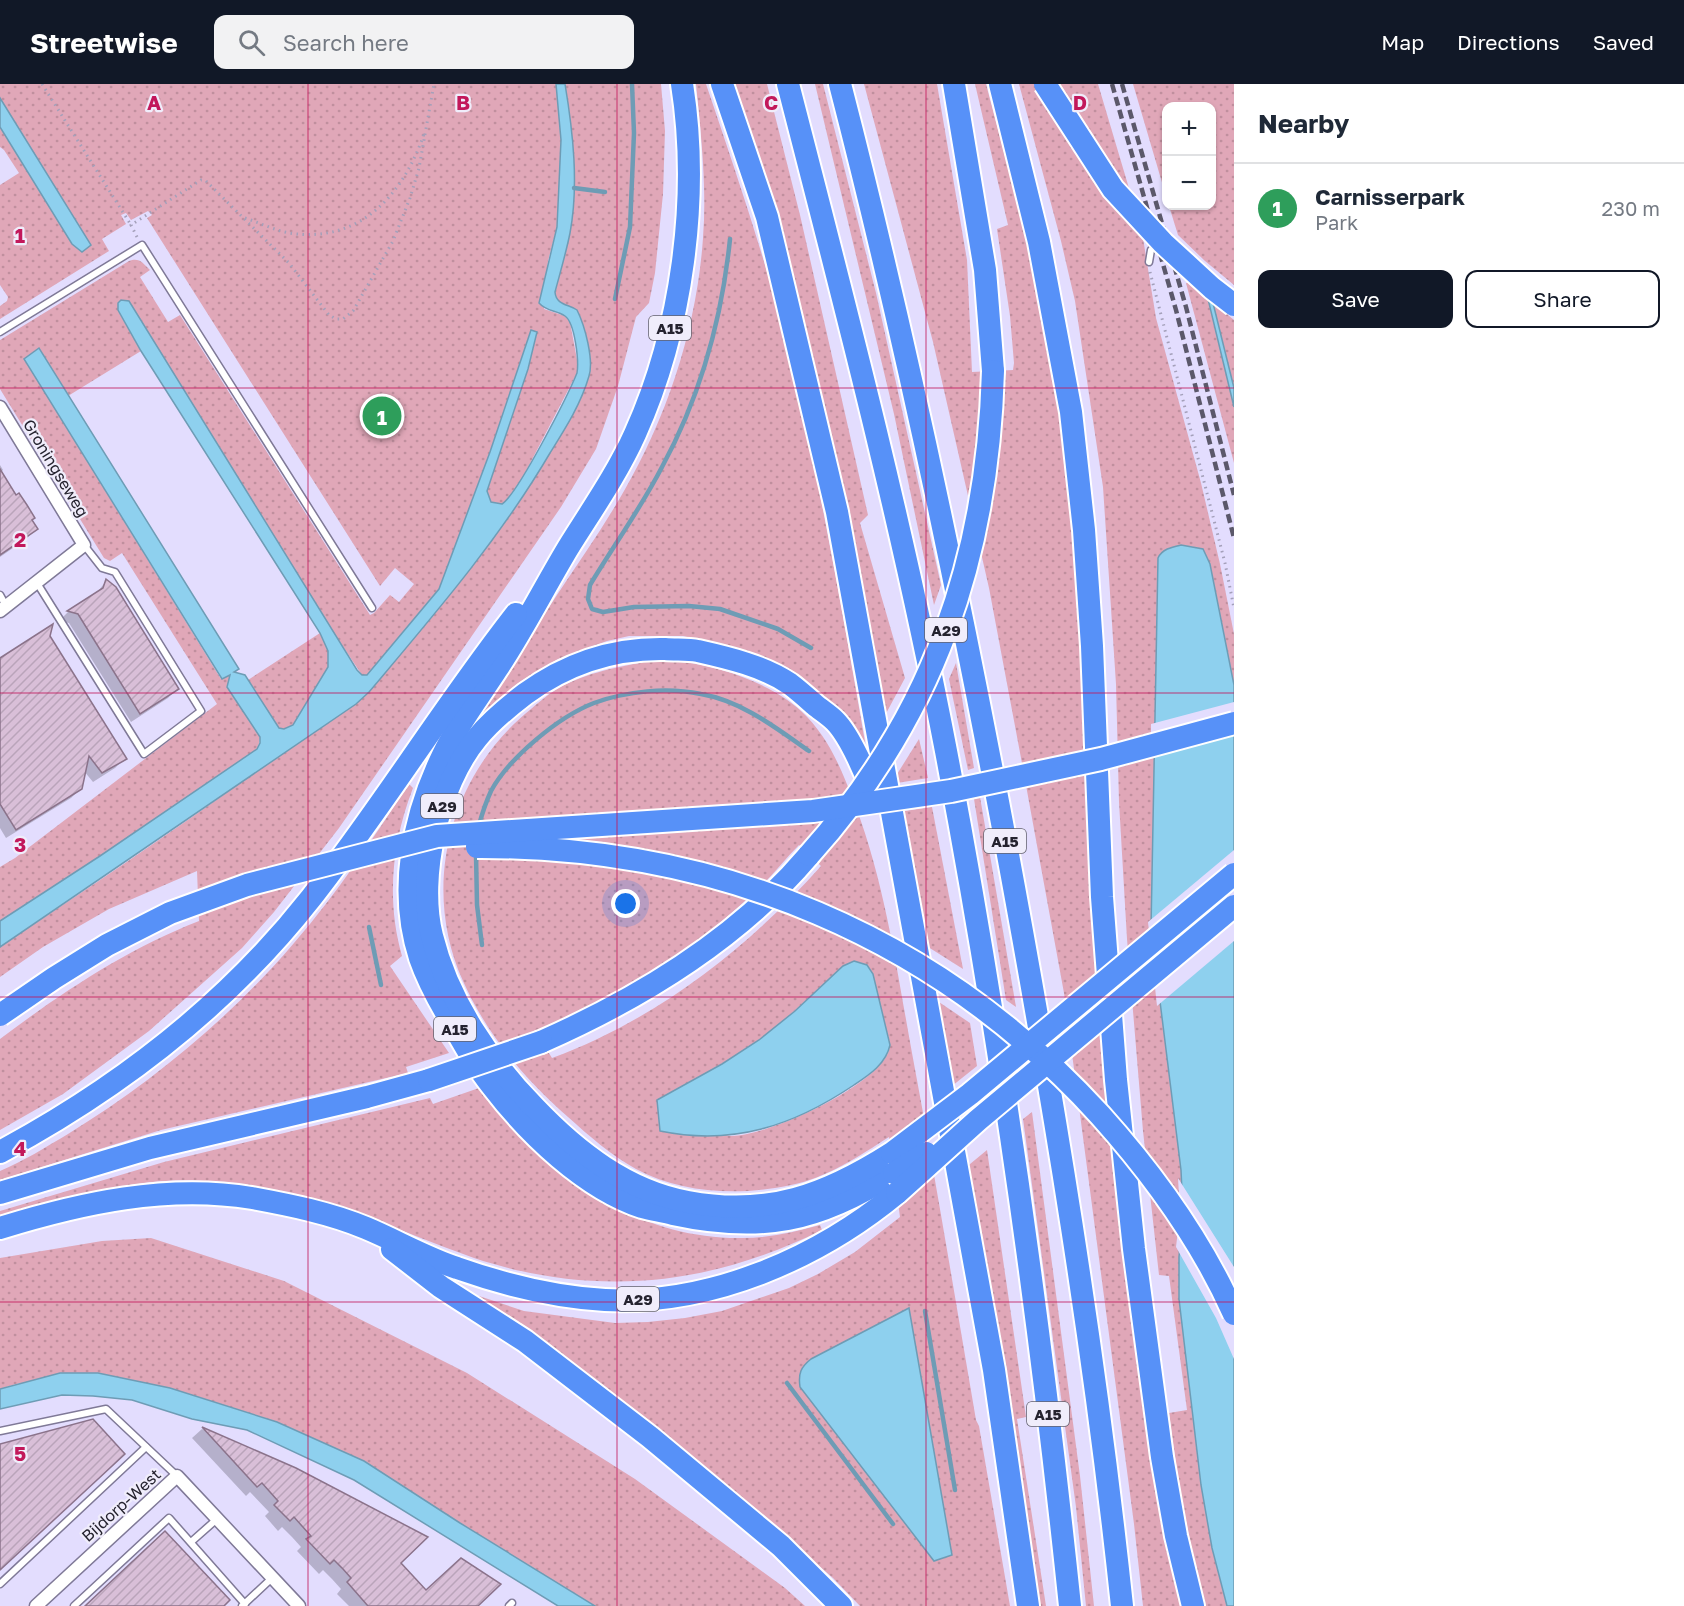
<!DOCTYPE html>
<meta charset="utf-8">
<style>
body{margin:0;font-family:"Golos Text",sans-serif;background:#f2f2f3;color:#1f2937}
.controls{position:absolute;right:18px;top:18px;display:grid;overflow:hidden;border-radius:12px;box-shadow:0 2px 4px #0004}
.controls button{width:54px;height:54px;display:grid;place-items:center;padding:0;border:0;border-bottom:2px solid #e0e1e3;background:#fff;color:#1f2937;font:30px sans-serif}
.you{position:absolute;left:626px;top:820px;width:21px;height:21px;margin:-15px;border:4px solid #fff;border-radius:50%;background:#1a73e8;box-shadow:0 0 0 9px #1a73e833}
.badge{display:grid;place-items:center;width:39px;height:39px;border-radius:50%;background:#111827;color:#fff;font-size:20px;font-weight:700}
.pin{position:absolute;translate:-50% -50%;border:3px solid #fff;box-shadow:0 2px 6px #0006}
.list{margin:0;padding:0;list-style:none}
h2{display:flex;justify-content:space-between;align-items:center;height:78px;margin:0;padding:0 24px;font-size:26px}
h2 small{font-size:20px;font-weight:400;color:#747a83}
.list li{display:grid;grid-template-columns:39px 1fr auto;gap:18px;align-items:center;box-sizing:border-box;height:90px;padding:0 24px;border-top:2px solid #e0e1e3}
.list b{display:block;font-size:22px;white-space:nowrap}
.list p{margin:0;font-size:20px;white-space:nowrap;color:#747a83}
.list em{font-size:20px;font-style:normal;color:#747a83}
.actions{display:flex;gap:12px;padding:18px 24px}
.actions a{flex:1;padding:14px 0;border:2px solid #111827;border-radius:12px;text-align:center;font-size:21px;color:#111827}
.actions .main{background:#111827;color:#fff}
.icon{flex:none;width:33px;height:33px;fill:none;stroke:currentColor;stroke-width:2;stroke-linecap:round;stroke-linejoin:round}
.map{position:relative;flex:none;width:1234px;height:1522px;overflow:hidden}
header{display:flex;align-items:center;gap:36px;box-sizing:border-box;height:84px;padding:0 30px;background:#111827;color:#fff}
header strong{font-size:28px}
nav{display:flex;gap:33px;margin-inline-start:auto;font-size:21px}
.search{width:420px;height:54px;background:#f2f2f3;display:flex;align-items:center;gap:15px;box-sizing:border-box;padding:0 21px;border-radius:12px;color:#747a83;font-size:22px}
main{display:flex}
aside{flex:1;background:#fff}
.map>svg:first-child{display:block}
</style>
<header>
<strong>Streetwise</strong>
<div class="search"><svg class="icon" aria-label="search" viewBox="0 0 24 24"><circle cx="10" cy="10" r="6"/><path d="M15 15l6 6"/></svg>Search here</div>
<nav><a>Map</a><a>Directions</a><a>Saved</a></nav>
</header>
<main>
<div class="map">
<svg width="1234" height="1522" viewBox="0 0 1234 1522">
<defs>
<pattern id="green-dots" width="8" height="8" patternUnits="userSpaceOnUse" patternTransform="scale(1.5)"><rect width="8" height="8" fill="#e0a7b8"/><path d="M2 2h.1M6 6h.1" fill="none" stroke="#c08f9e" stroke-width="1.8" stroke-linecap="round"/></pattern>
<pattern id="building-hatch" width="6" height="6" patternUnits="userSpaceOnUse" patternTransform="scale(1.5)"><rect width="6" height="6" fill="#d9bfd8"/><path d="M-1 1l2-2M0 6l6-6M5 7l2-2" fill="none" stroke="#baa4ba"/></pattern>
</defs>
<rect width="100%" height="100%" fill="#e3ddfe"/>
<g fill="url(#green-dots)" fill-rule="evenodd">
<path d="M0,0H556L561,56L558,128L557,143L548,177L544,225L565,232L570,238L578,281L577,289L524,391L507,417L502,420L491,418L487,407L528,285L537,249L531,246L490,368L439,505L367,591H362L118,227L141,267L68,312L39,264L25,276L221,595L230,591L260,653L258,665L100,772L0,837V783L15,774L217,620L122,469L110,477L104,474L0,305V256L129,177C139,173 143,179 150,186L140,193L168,238L180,231L370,531L374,529L390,511L399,518L414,500L395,484L380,502L147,134L152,131L148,127L131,136L126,129L121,131L126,140L102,155L109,167L0,235V222L7,217L8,213L0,201V101L19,89L4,66L0,63V43L72,160L91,161L0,14Z"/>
<path d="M565,0H661L665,47L663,110L655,189L649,219L636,233L618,302L596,365L561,423L339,744L274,828L242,864L149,947L63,1010L0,1046V955C61,909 127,865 199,837L197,787L109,825L43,863L0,893V863C94,800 188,738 279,671C309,650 342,632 369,608C433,532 499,456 550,369C564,345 581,320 589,292C594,276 585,242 577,226C568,220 556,221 555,208C560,189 566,169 570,149C579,101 573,48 565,0Z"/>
<path d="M696,0H706C736,89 767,178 789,270C822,406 845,543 869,681L771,579L739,566L683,552H629L607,557L558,575L521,597L502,612L461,658C493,610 524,562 555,514C578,479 603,444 624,407C668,331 697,242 703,154C707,103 701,51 696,0Z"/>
<polygon points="728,0 767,0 800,131 868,431 860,439 905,594 882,637"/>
<polygon points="815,0 823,0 876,209 941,501 934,521 894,330"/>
<polygon points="864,0 937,0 967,176 972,288 1013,286 1014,279 1010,232 997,145 1008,141 975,0 986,0 1029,164 1053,288 1063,357 1072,430 1089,688 1183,1522 1143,1522 1134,1440 1064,909 1021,674 989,504 933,258"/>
<path d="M1019,0H1098L1142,148L1156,234L1201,399L1220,480L1234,550V601L1210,480L1203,465C1184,460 1172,459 1158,475L1151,845L1181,1086L1183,1129L1179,1173V1215L1201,1401L1212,1464L1227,1522H1205C1189,1459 1177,1394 1169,1329L1187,1326L1169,1192L1159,1191L1143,1047L1127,855L1119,718L1116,600L1103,403L1075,217L1061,157Z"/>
<polygon points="1133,0 1234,0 1234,201 1205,177 1178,151 1169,122 1212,122 1212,22 1166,22 1166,112"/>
<polygon points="1186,199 1189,199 1234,236 1234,379"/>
<polygon points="320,549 328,567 328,583 293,641 284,645 279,644 248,596"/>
<path d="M644,578C656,578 669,577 681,578C718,581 774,601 801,627C825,649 839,679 850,708C884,791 896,882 912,969C935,1091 955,1214 976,1336L979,1342L1010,1522H860L833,1494L739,1413L478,1215L479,1212L524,1227L615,1239L648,1238L685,1234L722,1227L789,1204L818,1190L855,1168L900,1133L889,1053C859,1072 827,1094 791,1101C740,1112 683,1110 636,1085C611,1071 589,1052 568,1033C524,994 487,951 463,897C420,802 450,690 531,625C538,619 546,612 554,607C581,590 613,584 644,578ZM799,761L821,782C748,864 656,936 552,974L535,947C617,916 694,866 758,805C773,791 785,775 799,761ZM867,881L873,890C877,908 881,926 886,944C887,949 890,956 890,962C886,999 766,1053 731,1052C722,1052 669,1022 657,1016C692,996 728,978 760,955C790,933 816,907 843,882Z"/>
<polygon points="956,579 974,684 968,686 949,595"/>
<polygon points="919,655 928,694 897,699 894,695"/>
<path d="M409,700L413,704C392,758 386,816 402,872L390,882L449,969L406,983L408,989L161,1046L0,1096V1087C24,1077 46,1063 68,1050C151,999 230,934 294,859C337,810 373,754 409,700Z"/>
<polygon points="980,713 1016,923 1006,916 974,715"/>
<polygon points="932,723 963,885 925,861 898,728"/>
<polygon points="936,916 970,939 977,982 952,1002"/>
<path d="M479,1004C540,1088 636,1156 743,1154C769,1154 795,1148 820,1141L822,1146C709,1202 595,1214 474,1174C434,1160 395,1143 355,1129C341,1124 326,1121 311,1117C276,1108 241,1100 204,1097C134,1092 67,1116 0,1136V1127L164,1078L430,1014L433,1020Z"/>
<polygon points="1032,1028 1080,1392 1094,1522 1086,1522 1076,1423 1023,1035"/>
<polygon points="987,1066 1026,1333 1017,1335 1046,1522 1037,1522 964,1085"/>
<polygon points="151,1154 284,1197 467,1289 635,1395 785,1504 805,1522 595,1522 460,1439 364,1377 277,1338 170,1304 98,1289 16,1300 0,1305 0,1174 102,1157"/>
</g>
<g fill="#8ed0ee" stroke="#6e9cb5" stroke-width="1.5">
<path d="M556,0H565C573,48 579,101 570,149C566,169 560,189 555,208C556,221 568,220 577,226C585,242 594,276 589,292C581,320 565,345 550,369C499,456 433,532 369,608L356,620L0,863V837L100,772L257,665L260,659V653L227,603L230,591L222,595L24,275L39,264L239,585L234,588L245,591L279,644L284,645L293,641L328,583V567L320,549L141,267L118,226V219L121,216L129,217L357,586L362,591H367L439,505L490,368L531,246L537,248L528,285L487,407L491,418L502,420C518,410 568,311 577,289C579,277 575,239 565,232C556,226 547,228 539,219L557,143L561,56Z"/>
<polygon points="0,14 91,161 82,168 72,160 0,43"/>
<polygon points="1208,215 1213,219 1234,304 1234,323"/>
<path d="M1181,461L1203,465L1210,480L1234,601V1522H1227L1212,1464L1201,1401L1179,1215V1173L1183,1129L1181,1086L1151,845L1158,474C1162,465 1172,463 1181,461Z"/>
<path d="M854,877L867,881L873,890L890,961C886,980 869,991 854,1001C793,1042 733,1062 660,1047L657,1016L722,980L759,956L795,927L843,882Z"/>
<path d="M909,1224L952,1471L934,1477L800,1303C798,1289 801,1283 811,1275Z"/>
<polygon points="60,1289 98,1289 170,1304 277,1338 364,1377 460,1439 595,1522 558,1522 354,1396 247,1346 192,1335 132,1316 93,1312 62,1311 0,1325 0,1305"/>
</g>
<g fill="#e3ddfe">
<polygon points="1234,618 1234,649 1151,672 1151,640"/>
<polygon points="1234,766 1234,857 1157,922 1148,838"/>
<polygon points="1178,1094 1234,1183 1234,1275 1216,1234 1176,1163 1180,1129"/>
</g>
<g fill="#0003">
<polygon points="0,381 3,386 1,388 36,445 26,455 0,473"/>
<polygon points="106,497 177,604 168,614 131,638 69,539 59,537 68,528 96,510"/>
<polygon points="48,553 125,674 115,684 93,698 84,687 81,704 71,714 6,754 0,744 0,575"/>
<polygon points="202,1345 295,1385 399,1479 426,1508 499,1501 477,1522 349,1522 337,1510 341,1505 332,1495 323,1486 319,1490 297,1467 301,1463 292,1453 282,1443 278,1447 265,1432 269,1428 250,1408 246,1412 192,1354"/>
</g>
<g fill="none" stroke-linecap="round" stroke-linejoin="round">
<g stroke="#6e9cb5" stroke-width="4.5">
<polyline points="574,104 605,108"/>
<path d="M730,155C722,234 700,313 662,383C641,424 614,461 590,501L588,515L592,525L603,528L634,523L689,522L720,525L778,545L811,564"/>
<polyline points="615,215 630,143 634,49 632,0"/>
<path d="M479,741C482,730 486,718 491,707C509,674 558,633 594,619C627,607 667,603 701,610C742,617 776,644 809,667"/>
<polyline points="476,770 477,821 482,861"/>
<polyline points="369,843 381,901"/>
<polyline points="925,1227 955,1406"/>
<polyline points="787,1299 893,1440"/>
</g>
</g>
<g fill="url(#building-hatch)" stroke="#8b738b" stroke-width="1.5">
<polygon points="0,385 16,411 19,409 27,421 35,434 32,436 38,445 0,471"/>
<polygon points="106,495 116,503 179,605 140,630 78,530 67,527 103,504"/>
<polygon points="53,540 50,552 127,675 102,689 89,672 82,705 16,746 0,720 0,574"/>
<polygon points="93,1335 125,1370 0,1486 0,1360"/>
<polygon points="202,1343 296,1384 428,1453 401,1479 426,1506 461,1474 501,1500 478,1522 368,1522 347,1498 351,1494 343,1485 334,1476 330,1480 306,1455 311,1452 302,1442 294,1433 290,1437 274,1421 278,1417 262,1399 257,1403"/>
<polygon points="165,1447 230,1516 224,1522 85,1522"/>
</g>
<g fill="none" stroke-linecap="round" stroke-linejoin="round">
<defs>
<g id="lane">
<polyline points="1149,178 1151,166 1157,161"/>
<polyline points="0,248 142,161 372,524"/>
<polyline points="37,499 144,670 201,627 115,488 102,484 84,461"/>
<polyline points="0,511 6,522"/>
<polyline points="0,1347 106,1325 177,1392"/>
<polyline points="191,1458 217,1435"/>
<polyline points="0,1500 146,1363"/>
<polyline points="74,1522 169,1434 245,1520"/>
<polyline points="242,1522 272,1494"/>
<polyline points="509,1522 512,1519"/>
</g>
<g id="street">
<polyline points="0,323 84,461 0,527"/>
<polyline points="36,1522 177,1392 299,1522"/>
</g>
<g id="highway">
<path d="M682,0C700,113 682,246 635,350C617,390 591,427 568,464C544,504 523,546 497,585C479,613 458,640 443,671C413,733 398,807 420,874C428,897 439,917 451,937C464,960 476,982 493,1003C529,1050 585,1104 642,1123C652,1126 663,1127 673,1130C761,1149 818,1138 894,1089"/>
<polyline points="722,0 767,133 837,428 994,1286 1028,1522"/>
<path d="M788,0C845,221 903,443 946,667C1000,950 1040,1236 1070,1522"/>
<path d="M840,0C905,251 958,505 1006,760C1053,1013 1095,1267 1122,1522"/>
<polyline points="954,0 985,186 993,287"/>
<polyline points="1000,0 1039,158 1071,328 1084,446 1092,562 1102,813 1116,996 1134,1165 1162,1373 1176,1452 1193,1522"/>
<path d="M874,712C867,692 850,652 835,637C829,631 821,626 815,621C807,614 798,606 790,600C763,582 729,574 698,567C687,565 676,566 665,565C614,564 566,580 525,610C508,623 491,637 477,654C438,701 417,793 432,852C448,917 489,977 535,1024C577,1068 627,1107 688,1118C768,1133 826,1111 892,1069"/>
<path d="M541,958C641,914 738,855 809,771"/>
<path d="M0,1068C119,1004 227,921 311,814C383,722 444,622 516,530"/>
<polyline points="0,1109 150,1064 367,1013 429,996"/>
<path d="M0,1144C81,1119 167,1100 252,1114C290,1121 330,1129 366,1144C397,1157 426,1174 457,1184C505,1201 555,1213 605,1216C711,1221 817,1175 897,1109"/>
<polyline points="392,1165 441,1203 525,1257 650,1353 781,1462 841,1522"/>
</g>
</defs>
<use href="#lane" stroke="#7f7997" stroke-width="9"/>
<use href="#street" stroke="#7f7997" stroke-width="15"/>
<use href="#highway" stroke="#fff" stroke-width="26"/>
<g stroke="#a4a0ba" stroke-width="3" stroke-dasharray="1.5 4.5" stroke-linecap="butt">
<polyline points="42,0 131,141"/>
<path d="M245,134C260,139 274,146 289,149C360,160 403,111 424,50"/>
<polyline points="137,153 131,141 201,96 205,96 289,179 329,231 336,235 343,235 353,227 393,157 410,114 419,84 434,0"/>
<polyline points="1150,188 1225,479 1234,524"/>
</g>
<use href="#lane" stroke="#fff" stroke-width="6"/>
<use href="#street" stroke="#fff" stroke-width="12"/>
<use href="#highway" stroke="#5791f8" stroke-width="22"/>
<g stroke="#5b586a" stroke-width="4.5" stroke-dasharray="9 4.5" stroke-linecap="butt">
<polyline points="1112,0 1176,226 1234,454"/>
<polyline points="1122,0 1186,223 1234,411"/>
</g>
<defs>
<g id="highway-bridge">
<polyline points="1045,0 1113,105 1163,159 1212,204 1234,221"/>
<path d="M477,763C718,762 936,851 1100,1031C1153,1090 1201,1156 1234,1230"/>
<path d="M809,771C934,632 988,472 993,287"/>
<polyline points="0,931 54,894 107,861 170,829 247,801 437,752 813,727 951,707 1101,675 1234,639"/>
<polyline points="429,996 541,958"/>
<polyline points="892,1069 970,1010 1234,790"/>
<polyline points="894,1089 926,1069"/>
<polyline points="897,1109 978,1036 1234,822"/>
</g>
</defs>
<use href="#highway-bridge" stroke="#fff" stroke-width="26" stroke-linecap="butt"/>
<use href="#highway-bridge" stroke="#5791f8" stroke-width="22"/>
</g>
<path fill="none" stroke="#c2185b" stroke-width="1.5" stroke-opacity="0.55" d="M308,0V1522M617,0V1522M926,0V1522M0,304H1234M0,609H1234M0,913H1234M0,1218H1234"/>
<g text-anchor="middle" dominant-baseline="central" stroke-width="4.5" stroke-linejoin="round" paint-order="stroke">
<g fill="#f0edfb" stroke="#62606c" stroke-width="1.5">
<rect x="649" y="232" width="42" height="24" rx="4.5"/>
<rect x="925" y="534" width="42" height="24" rx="4.5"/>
<rect x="421" y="710" width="42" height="24" rx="4.5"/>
<rect x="984" y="745" width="42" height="24" rx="4.5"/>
<rect x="434" y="933" width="42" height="24" rx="4.5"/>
<rect x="617" y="1203" width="42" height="24" rx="4.5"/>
<rect x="1027" y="1318" width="42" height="24" rx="4.5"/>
</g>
<g font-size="15" font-weight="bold" fill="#25232f">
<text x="670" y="244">A15</text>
<text x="946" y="546">A29</text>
<text x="442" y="722">A29</text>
<text x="1005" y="757">A15</text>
<text x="455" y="945">A15</text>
<text x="638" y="1215">A29</text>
<text x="1048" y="1330">A15</text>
</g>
<g font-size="16" fill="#25232f" stroke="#f0edfb">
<text transform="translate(56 384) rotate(59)">Groningseweg</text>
<text transform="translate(121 1421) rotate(-42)">Bijdorp-West</text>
</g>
</g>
<g font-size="20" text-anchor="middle" font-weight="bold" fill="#c2185b" stroke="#f0edfb" stroke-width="4.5" stroke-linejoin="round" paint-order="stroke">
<text x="154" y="26">A</text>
<text x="463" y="26">B</text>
<text x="771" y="26">C</text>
<text x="1080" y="26">D</text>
<text x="20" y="159">1</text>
<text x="20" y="463">2</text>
<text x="20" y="768">3</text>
<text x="20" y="1072">4</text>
<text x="20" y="1377">5</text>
</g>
</svg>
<div class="controls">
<button>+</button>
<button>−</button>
</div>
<div class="you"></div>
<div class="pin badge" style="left:382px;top:332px;background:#2e9e5b">1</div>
</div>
<aside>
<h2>Nearby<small></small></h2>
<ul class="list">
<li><span class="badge" style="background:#2e9e5b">1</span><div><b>Carnisserpark</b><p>Park</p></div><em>230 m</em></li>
</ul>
<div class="actions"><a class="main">Save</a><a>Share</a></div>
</aside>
</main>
